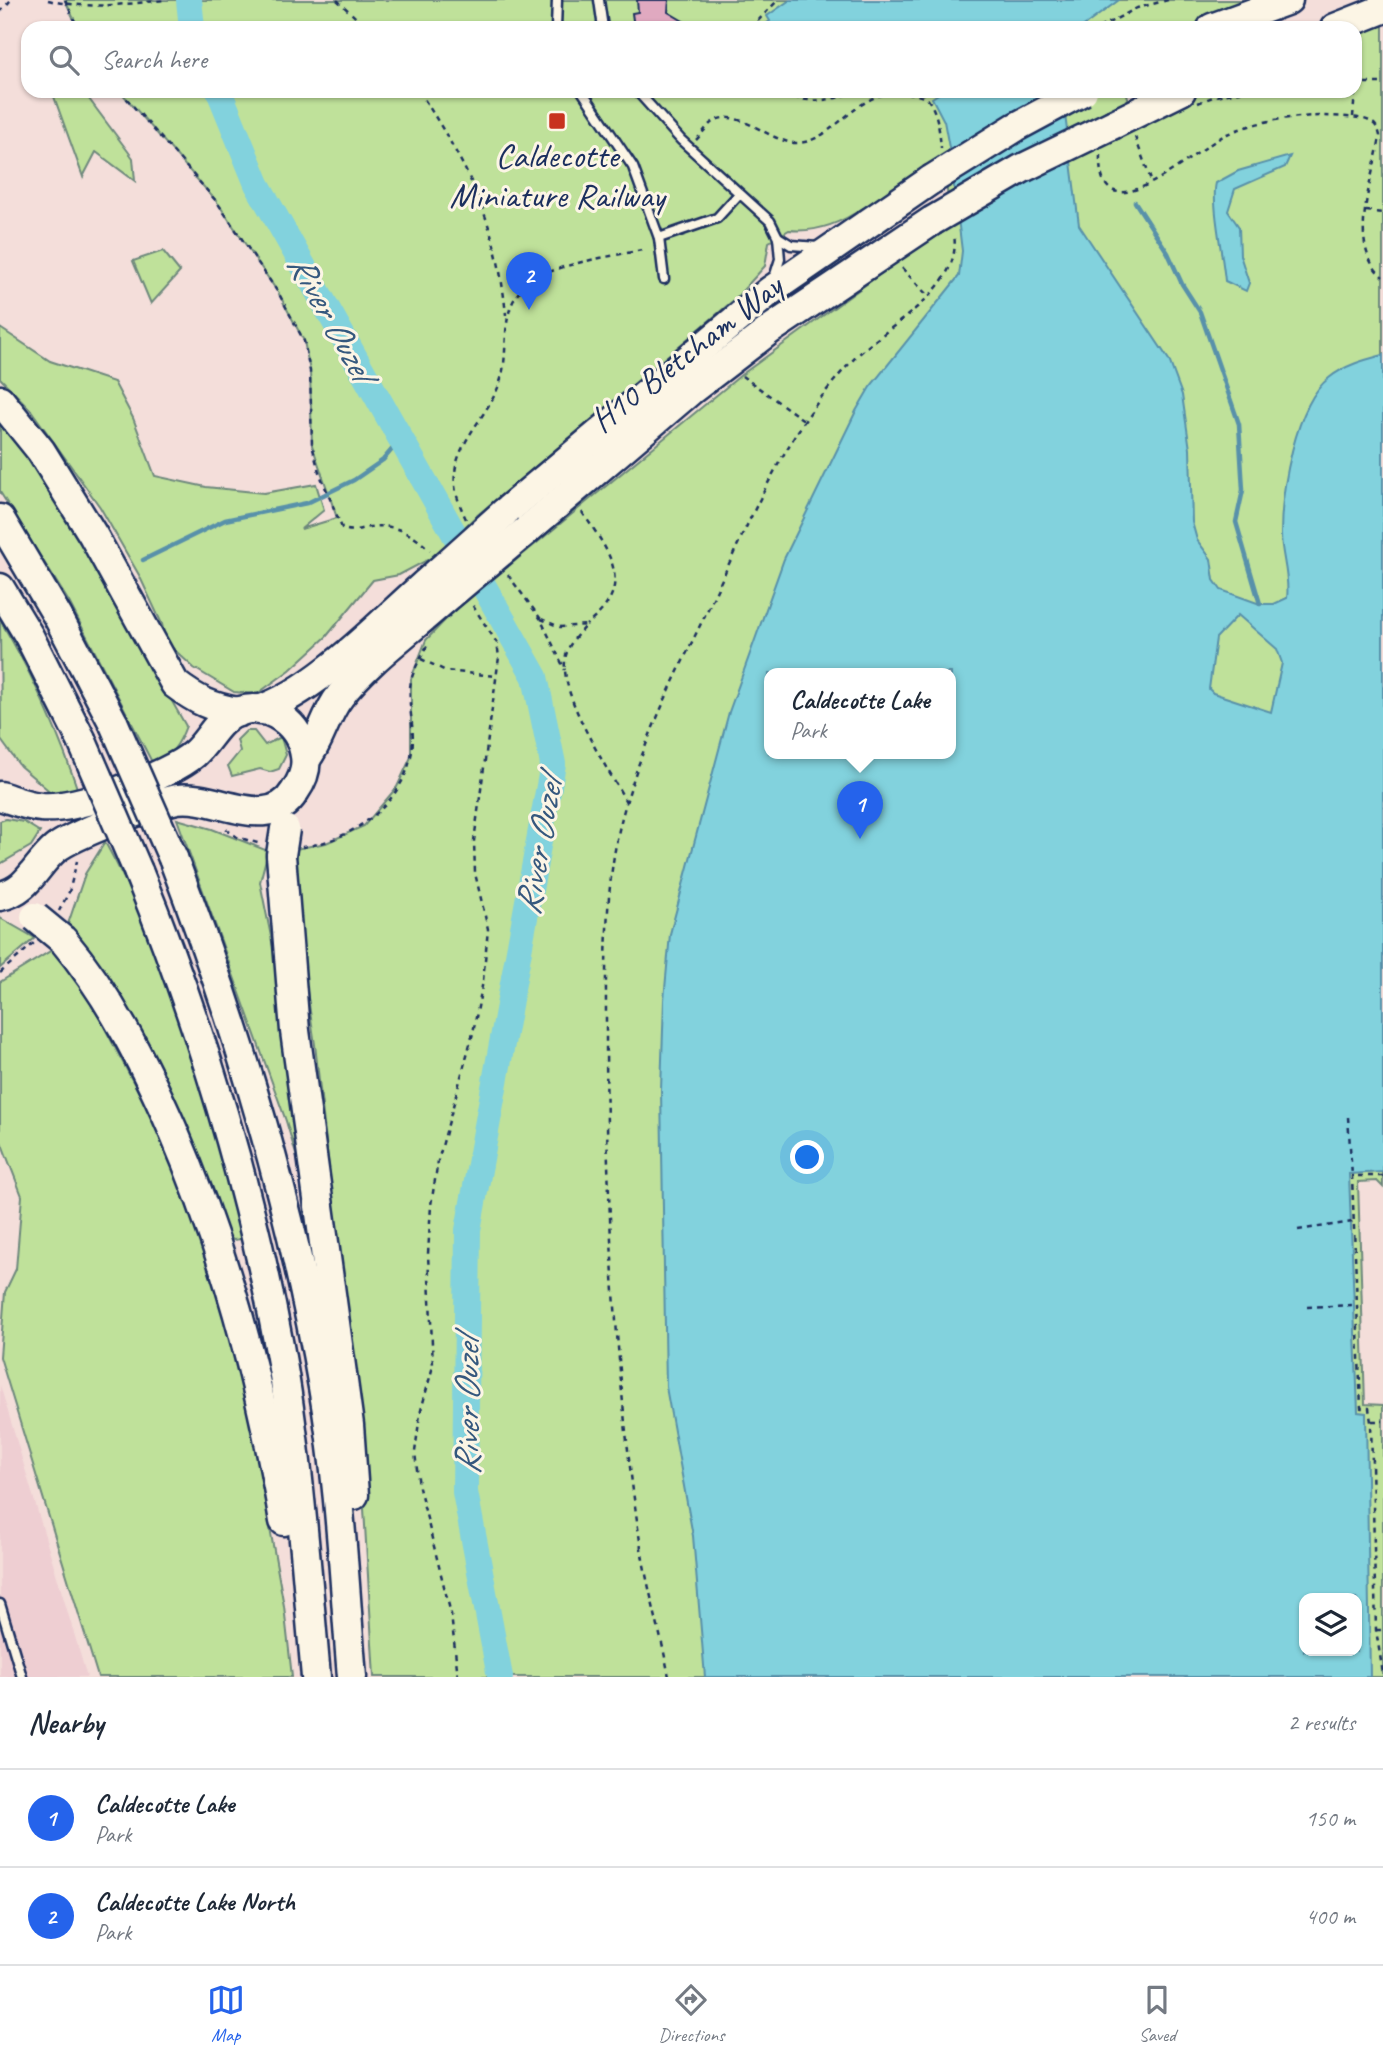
<!DOCTYPE html>
<style>
body{margin:0;font-family:Caveat,sans-serif;background:#f6f6f7;color:#1f2937}
.controls{position:absolute;right:21px;bottom:21px;display:grid;overflow:hidden;border-radius:14px;box-shadow:0 2px 5px #0004}
.controls button{width:63px;height:63px;display:grid;place-items:center;padding:0;border:0;border-bottom:2px solid #e0e1e3;background:#fff;color:#1f2937;font:35px sans-serif}
.you{position:absolute;left:808px;top:1158px;width:24px;height:24px;margin:-18px;border:5px solid #fff;border-radius:50%;background:#1a73e8;box-shadow:0 0 0 10px #1a73e833}
.badge{display:grid;place-items:center;width:46px;height:46px;border-radius:50%;background:#2563eb;color:#fff;font-size:23px;font-weight:700}
.pin{position:absolute;translate:-50% -58px;filter:drop-shadow(0 2px 4px #0008)}
.pin::after{content:'';position:absolute;top:37px;width:24px;height:21px;background:inherit;clip-path:polygon(0 0,100% 0,50% 100%)}
.popup{position:absolute;left:764px;top:668px;width:192px;height:91px;box-sizing:border-box;display:grid;place-content:center;border-radius:14px;background:#fff;filter:drop-shadow(0 2px 5px #0005);font-size:23px;white-space:nowrap;color:#747a83}
.popup b{font-size:26px;color:#1f2937}
.popup::after{content:'';position:absolute;left:50%;top:100%;margin-left:-14px;border:14px solid transparent;border-top-color:#fff}
.list{margin:0;padding:0;list-style:none}
h2{display:flex;justify-content:space-between;align-items:center;height:91px;margin:0;padding:0 28px;font-size:30px}
h2 small{font-size:23px;font-weight:400;color:#747a83}
.list li{display:grid;grid-template-columns:46px 1fr auto;gap:21px;align-items:center;box-sizing:border-box;height:98px;padding:0 28px;border-top:2px solid #e0e1e3}
.list b{display:block;font-size:26px;white-space:nowrap}
.list p{margin:0;font-size:23px;white-space:nowrap;color:#747a83}
.list em{font-size:23px;font-style:normal;color:#747a83}
.icon{flex:none;width:38px;height:38px;fill:none;stroke:currentColor;stroke-width:2;stroke-linecap:round;stroke-linejoin:round}
.map{position:relative;flex:none;width:1383px;height:1677px;overflow:hidden}
.search{position:absolute;background:#fff;box-shadow:0 2px 5px #0004;left:21px;right:21px;top:21px;height:77px;display:flex;align-items:center;gap:18px;box-sizing:border-box;padding:0 24px;border-radius:21px;color:#747a83;font-size:26px}
.sheet{height:287px;background:#fff}
nav{display:flex;justify-content:space-around;align-items:center;box-sizing:border-box;height:98px;border-top:2px solid #e0e1e3;background:#fff;font-size:19px;color:#747a83}
nav a{display:grid;justify-items:center;gap:4px}
nav .on{color:#2563eb}
.map>svg:first-child{display:block}
</style>
<div class="map">
<svg width="1383" height="1677" viewBox="0 0 1383 1677">
<rect width="100%" height="100%" fill="#f4deda"/>
<filter id="ink" filterUnits="userSpaceOnUse"><feTurbulence type="fractalNoise" baseFrequency=".0143" numOctaves="2"/><feDisplacementMap in="SourceGraphic" scale="14" xChannelSelector="R" yChannelSelector="G"/><feConvolveMatrix kernelMatrix="1 2 1 2 8 2 1 2 1" color-interpolation-filters="sRGB"/></filter>
<g filter="url(#ink)">
<polygon fill="#eeced2" points="0,1385 87,1677 0,1677"/>
<g fill="#bfe19a" stroke="#6d887c" stroke-width="2" fill-rule="evenodd">
<polygon points="65,0 1288,0 1212,28 78,28"/>
<path d="M1383,9V1187L1377,1181L1358,1182L1365,1404L1383,1405V1677H374L360,1441L315,1045L295,910V849L326,843L364,826L397,787L411,757V679L426,640L454,611L741,375L897,262L951,227L945,172L874,218L863,208C841,223 817,233 789,230L769,242L765,266L735,299L474,518L435,556L399,575L373,580L326,637L290,670L257,694L234,692L194,668L166,642L162,624L139,575L100,507L30,409L0,378V328L50,361L114,382L133,418L155,476L206,487L264,493L316,484L324,510L301,529L337,518L312,445L310,371L304,341L279,294L217,202L120,91H1126L1133,114L1181,91H1355V28ZM769,673H951V753H769ZM1304,1598H1357V1651H1304Z"/>
<polygon points="52,91 83,91 133,158 135,181 96,152 83,177"/>
<polygon points="163,251 180,272 151,304 133,261"/>
<path d="M0,412L66,515L186,726C179,745 171,756 154,766L69,602L0,492Z"/>
<path d="M0,620C33,675 58,731 78,791L54,795L20,766L1,740Z"/>
<polygon points="246,731 254,731 265,745 281,737 286,755 279,769 270,772 260,769 232,776 228,766 240,751 237,740"/>
<polygon points="6,819 24,822 40,832 31,846 0,864 0,821"/>
<polygon points="177,819 212,829 268,851 260,882 282,991 309,1198 286,1121"/>
<path d="M105,842C173,965 208,1104 242,1239L233,1240L220,1227L174,1097L113,988L68,924L85,874Z"/>
<polygon points="0,918 35,938 0,968"/>
<polygon points="57,947 100,1019 186,1182 242,1373 284,1606 292,1677 98,1677 0,1357 5,1292 16,1269 22,1196 0,1139 0,982"/>
</g>
<g fill="#82d2dd" stroke="#5991aa" stroke-width="2" fill-rule="evenodd">
<polygon points="790,0 1119,0 1081,28 760,28 770,21 767,16"/>
<path d="M935,91H1062L1079,225L1169,360L1182,395L1190,449L1192,522L1197,540L1211,559L1214,580L1221,590L1260,604H1274L1287,598C1290,577 1281,554 1281,534C1281,492 1295,404 1329,378C1345,365 1364,360 1383,355V1172L1349,1174L1358,1412L1366,1413L1370,1677H705L693,1536L666,1387L661,1090L664,1000L670,934L729,712L784,559L856,411L870,387L959,276L962,251L950,153L944,121L932,98L938,94ZM1238,615L1277,649L1282,663L1271,712L1213,693L1209,689L1216,638ZM769,673H951V753H769ZM1304,1598H1357V1651H1304Z"/>
<path d="M1290,156L1285,167L1235,189L1228,211L1239,227L1240,255L1249,283L1246,291L1225,281C1223,256 1211,202 1216,183L1238,171Z"/>
</g>
<g fill="none" stroke-linecap="round" stroke-linejoin="round">
<g stroke="#5991aa" stroke-width="4.5">
<polyline points="1135,202 1168,253 1182,284 1200,312 1239,424 1243,490 1236,522 1260,604"/>
<polyline points="143,560 225,520 307,503 354,480 383,460 400,440"/>
</g>
<g stroke="#82d2dd" stroke-width="26">
<polyline points="189,0 192,28"/>
<polyline points="219,91 257,184 535,677 553,764 468,1230 465,1492 500,1677"/>
</g>
</g>
<polygon fill="#e0a9c0" stroke="#1b2f5e" stroke-width="2" points="637,0 669,0 668,12 695,28 634,28 632,13 638,12"/>
<g fill="none" stroke-linecap="round" stroke-linejoin="round">
<defs>
<g id="lane">
<polyline points="599,0 603,28"/>
<polyline points="556,28 557,0"/>
<polyline points="582,91 633,167 659,238 664,279"/>
<polyline points="637,91 681,140 770,221 778,237"/>
<polyline points="659,238 717,218 739,194"/>
<polyline points="774,278 780,259 778,237 791,245 818,247"/>
<polyline points="0,1604 22,1677"/>
</g>
<g id="highway">
<polyline points="1212,28 1288,0"/>
<polyline points="1335,28 1383,9"/>
<polyline points="1114,124 1181,91"/>
<path d="M0,400L41,451L93,535L175,684C196,700 212,708 239,712"/>
<polyline points="504,513 770,291 931,180"/>
<polyline points="0,519 58,617 114,724"/>
<polyline points="527,530 690,391 771,329 932,221"/>
<polyline points="0,588 29,636 81,739"/>
<path d="M259,710C318,690 379,624 426,583"/>
<path d="M306,759C321,740 325,715 340,696C368,660 411,630 445,599"/>
<path d="M0,796C13,800 27,806 41,807C74,811 169,776 194,754C211,739 217,718 240,711C271,702 301,725 305,756C307,768 302,781 295,791C269,835 215,793 177,799C156,803 70,836 55,849C35,866 28,891 0,896"/>
<polyline points="281,855 295,1031 349,1425 354,1495"/>
<path d="M173,858C239,1030 292,1206 323,1387C340,1482 344,1581 352,1677"/>
<path d="M138,871C200,1024 249,1184 279,1346C299,1455 306,1567 316,1677"/>
<path d="M63,940C110,996 143,1062 172,1128C227,1255 261,1385 284,1521"/>
</g>
</defs>
<use href="#lane" stroke="#1b2f5e" stroke-width="13"/>
<use href="#highway" stroke="#1b2f5e" stroke-width="33"/>
<g stroke="#1b2f5e" stroke-width="2.5" stroke-dasharray="5 5" stroke-linecap="butt">
<path d="M48,0C87,10 126,4 165,0"/>
<polyline points="65,0 78,28"/>
<polyline points="337,0 367,28"/>
<polyline points="0,12 11,0"/>
<polyline points="751,28 778,0"/>
<polyline points="1099,28 1137,8 1168,0"/>
<polyline points="1355,83 1383,83"/>
<path d="M120,91L217,202L279,294L304,341L310,371L312,445L319,472L342,528C351,533 359,529 369,527C396,523 412,534 430,550"/>
<path d="M419,91C469,169 497,221 506,315"/>
<path d="M775,91C805,103 826,104 855,91"/>
<path d="M921,91C937,107 939,126 941,148"/>
<polyline points="1198,103 1215,96 1246,91"/>
<polyline points="1353,117 1355,91"/>
<polyline points="1135,137 1152,183"/>
<path d="M696,140C701,135 705,129 710,124C734,103 769,142 795,143C840,144 860,72 926,98"/>
<path d="M1100,155C1097,244 1198,147 1227,134C1264,118 1307,114 1347,117C1363,118 1377,119 1380,136C1374,178 1345,245 1383,277"/>
<polyline points="1366,211 1383,213"/>
<polyline points="902,268 928,296"/>
<polyline points="742,376 805,421"/>
<path d="M582,512C611,554 636,587 586,625"/>
<path d="M466,519C459,504 453,489 455,473C458,440 490,413 500,382C511,351 497,310 525,286C550,264 609,257 642,250"/>
<polyline points="508,575 540,618 565,670"/>
<path d="M541,619L560,627L586,625C579,633 570,642 567,652C553,689 609,769 626,802"/>
<polyline points="421,659 446,671 495,676"/>
<polyline points="226,829 237,837 261,844"/>
<path d="M302,847C350,841 401,806 411,756C417,731 406,706 411,681C414,668 423,654 429,642"/>
<polyline points="59,911 69,892 77,861"/>
<polyline points="0,973 34,943"/>
<polyline points="1348,1117 1352,1176"/>
<polyline points="1383,1176 1352,1176 1361,1408 1369,1408 1371,1422 1376,1630 1383,1674"/>
<polyline points="1298,1230 1353,1222"/>
<polyline points="1307,1307 1354,1305"/>
<polyline points="1372,1421 1383,1421"/>
<polyline points="1376,1630 1383,1630"/>
<polyline points="458,1677 451,1614 419,1487 415,1452 420,1414 433,1366 428,1254 431,1205 438,1161 473,1033 483,981 488,929 475,873 474,841 499,657 497,643 471,603"/>
<path d="M669,1677C661,1634 648,1591 641,1548C615,1376 606,1200 606,1027C606,952 604,876 626,803C645,737 678,671 708,609C748,524 786,430 852,361C885,325 963,292 954,234"/>
</g>
<use href="#lane" stroke="#fcf5e5" stroke-width="8"/>
<use href="#highway" stroke="#fcf5e5" stroke-width="28"/>
<defs>
<g id="highway-bridge">
<polyline points="931,180 1016,127 1083,91"/>
<polyline points="932,221 1021,169 1114,124"/>
<polyline points="426,583 504,513"/>
<polyline points="445,599 527,530"/>
<polyline points="114,724 173,858"/>
<polyline points="81,739 138,871"/>
<polyline points="281,855 285,829"/>
<polyline points="35,917 63,940"/>
</g>
</defs>
<use href="#highway-bridge" stroke="#1b2f5e" stroke-width="33" stroke-linecap="butt"/>
<use href="#highway-bridge" stroke="#fcf5e5" stroke-width="28"/>
</g>
</g>
<rect fill="#c8321e" stroke="#fcf5e5" stroke-width="2.5" x="548" y="112" width="18" height="18" rx="3.5"/>
<g text-anchor="middle" dominant-baseline="central" stroke-width="6" stroke-linejoin="round" paint-order="stroke">
<g font-size="35" fill="#1b2f5e" stroke="#fcf5e5">
<text x="557" y="155">Caldecotte<tspan x="557" dy="40">Miniature Railway</tspan></text>
</g>
<g font-size="35" fill="#1b2f5e" stroke="#fcf5e5">
<text transform="translate(686 353) rotate(-38)">H10 Bletcham Way</text>
</g>
<g font-size="37" font-style="italic" fill="#35587e" stroke="#fcf5e5">
<text transform="translate(331 316) rotate(61)">River Ouzel</text>
<text transform="translate(538 847) rotate(-80)">River Ouzel</text>
<text transform="translate(466 1407) rotate(-90)">River Ouzel</text>
</g>
</g>
</svg>
<div class="controls">
<button><svg class="icon" aria-label="layers" viewBox="0 0 24 24"><path d="M12 4l9 5-9 5-9-5zM3 14l9 5 9-5"/></svg></button>
</div>
<div class="you"></div>
<div class="pin badge" style="left:860px;top:839px">1</div>
<div class="popup"><b>Caldecotte Lake</b>Park</div>
<div class="pin badge" style="left:529px;top:310px">2</div>
<div class="search"><svg class="icon" aria-label="search" viewBox="0 0 24 24"><circle cx="10" cy="10" r="6"/><path d="M15 15l6 6"/></svg>Search here</div>
</div>
<section class="sheet">
<h2>Nearby<small>2 results</small></h2>
<ul class="list">
<li><span class="badge">1</span><div><b>Caldecotte Lake</b><p>Park</p></div><em>150 m</em></li>
<li><span class="badge">2</span><div><b>Caldecotte Lake North</b><p>Park</p></div><em>400 m</em></li>
</ul>
</section>
<nav>
<a class="on"><svg class="icon" aria-label="map" viewBox="0 0 24 24"><path d="M3 6l6-2 6 2 6-2v14l-6 2-6-2-6 2zM9 4v14M15 6v14"/></svg>Map</a>
<a><svg class="icon" aria-label="directions" viewBox="0 0 24 24"><path d="M12 3l9 9-9 9-9-9zM9 14v-3h6M13 9l2 2-2 2"/></svg>Directions</a>
<a><svg class="icon" aria-label="saved" viewBox="0 0 24 24"><path d="M7 4h10v16l-5-4-5 4z"/></svg>Saved</a>
</nav>
